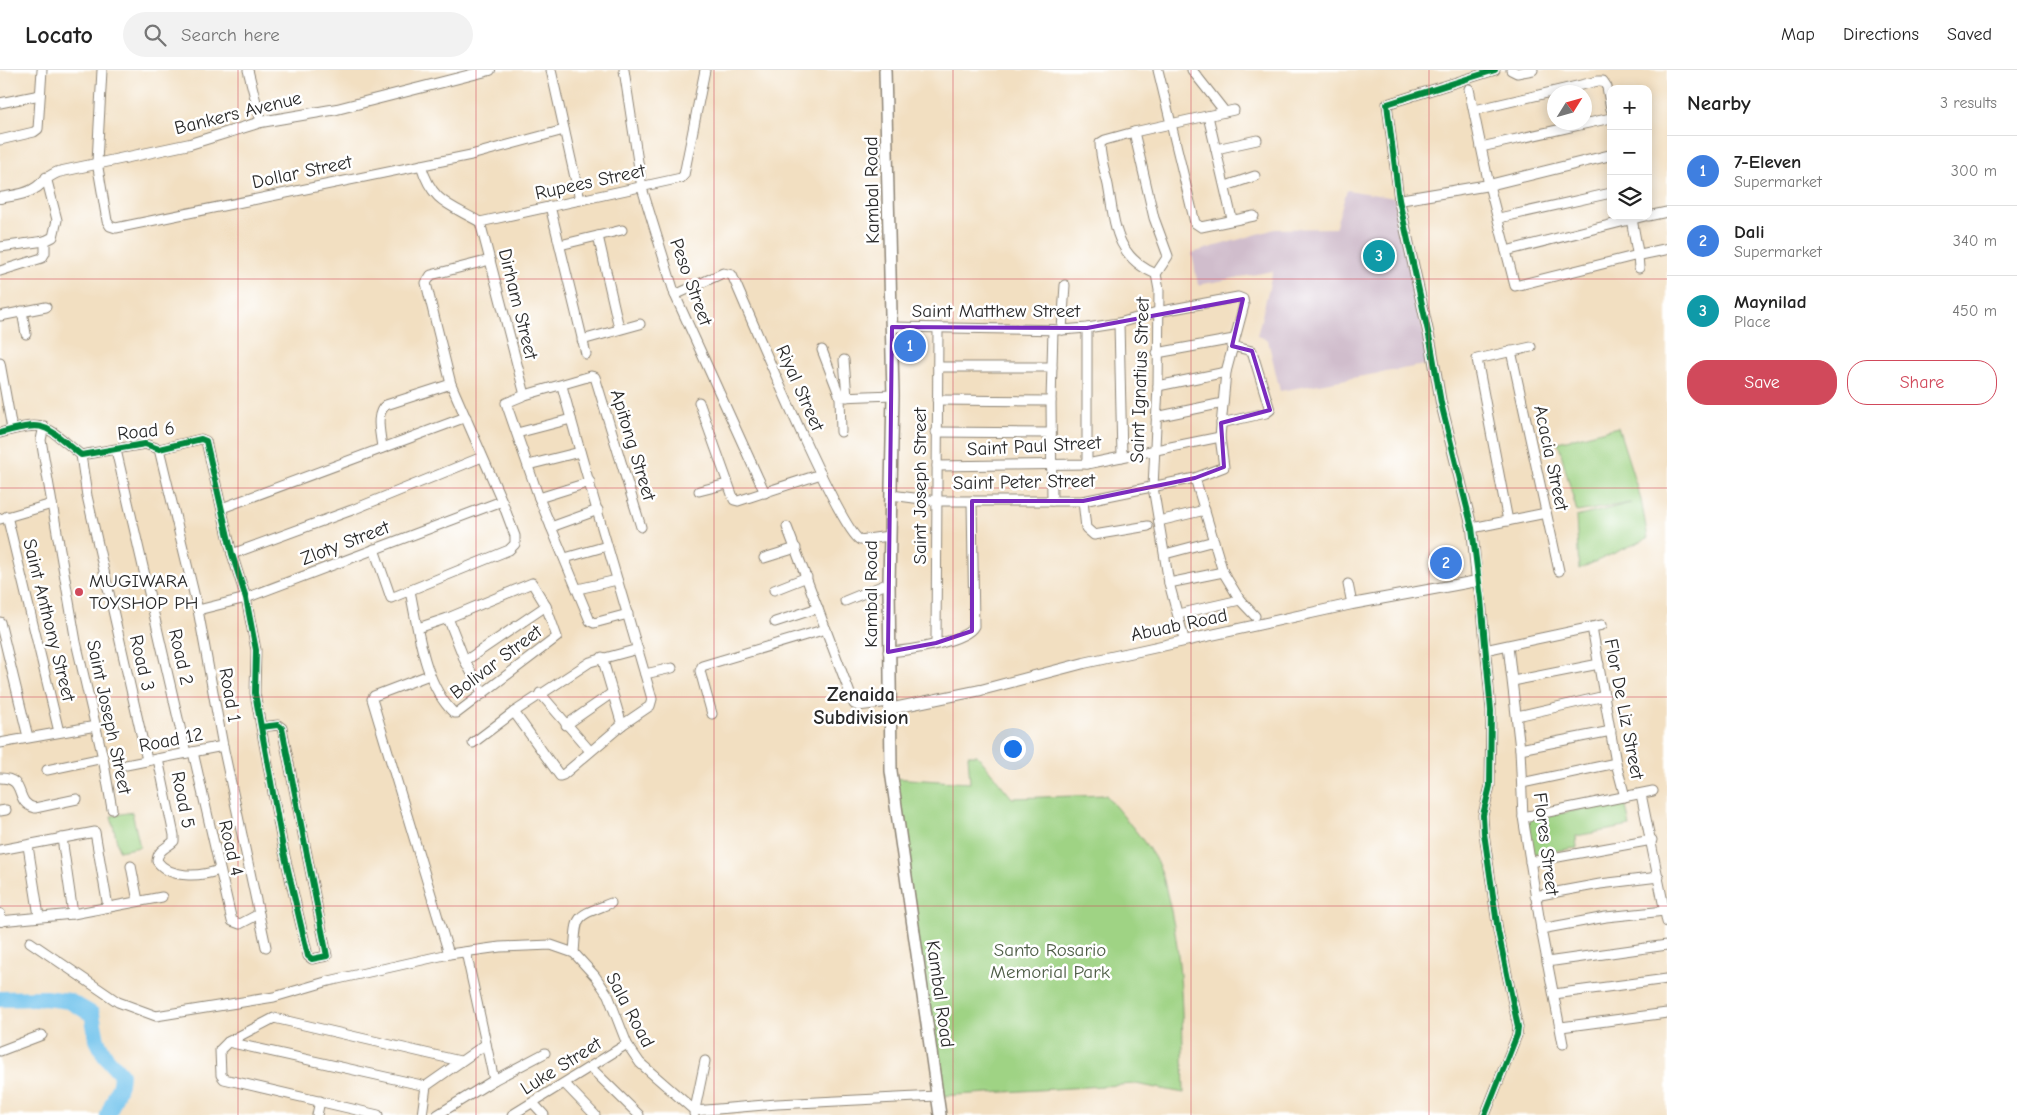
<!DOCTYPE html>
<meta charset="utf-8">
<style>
body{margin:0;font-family:"Comic Neue",sans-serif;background:#f2f2f2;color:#222}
.controls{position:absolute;right:15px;top:15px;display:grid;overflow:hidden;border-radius:10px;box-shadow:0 2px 12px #0003}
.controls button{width:45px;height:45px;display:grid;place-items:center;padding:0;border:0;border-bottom:1px solid #e0e0e0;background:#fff;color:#222;font:25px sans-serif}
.compass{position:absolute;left:1547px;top:15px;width:45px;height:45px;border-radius:50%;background:#fff;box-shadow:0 2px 12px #0003;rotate:53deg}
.you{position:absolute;left:1012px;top:678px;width:18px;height:18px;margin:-12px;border:4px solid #fff;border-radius:50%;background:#1a73e8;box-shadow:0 0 0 8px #1a73e833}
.badge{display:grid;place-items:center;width:32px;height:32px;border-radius:50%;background:#d1495b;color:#fff;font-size:16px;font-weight:700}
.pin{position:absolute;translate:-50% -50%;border:2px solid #fff;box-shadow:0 1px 5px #0006}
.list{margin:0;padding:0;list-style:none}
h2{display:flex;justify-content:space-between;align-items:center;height:65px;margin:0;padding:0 20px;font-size:21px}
h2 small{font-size:16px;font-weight:400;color:#767676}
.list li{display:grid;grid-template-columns:32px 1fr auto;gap:15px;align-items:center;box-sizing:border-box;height:70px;padding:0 20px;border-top:1px solid #e0e0e0}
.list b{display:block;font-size:19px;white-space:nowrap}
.list p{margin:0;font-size:16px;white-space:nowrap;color:#767676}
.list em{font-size:16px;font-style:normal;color:#767676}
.actions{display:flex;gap:10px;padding:15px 20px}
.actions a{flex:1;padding:11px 0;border:1px solid #d1495b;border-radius:20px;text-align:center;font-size:18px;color:#d1495b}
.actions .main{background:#d1495b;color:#fff}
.icon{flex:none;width:28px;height:28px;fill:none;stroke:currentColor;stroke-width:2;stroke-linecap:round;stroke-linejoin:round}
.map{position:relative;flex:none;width:1667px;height:1045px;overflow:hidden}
header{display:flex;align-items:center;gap:30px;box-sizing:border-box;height:70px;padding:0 25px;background:#fff;border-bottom:1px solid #e0e0e0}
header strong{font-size:24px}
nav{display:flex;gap:28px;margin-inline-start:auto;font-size:18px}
.search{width:350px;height:45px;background:#f2f2f2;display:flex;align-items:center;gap:12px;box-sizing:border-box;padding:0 18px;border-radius:28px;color:#767676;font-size:19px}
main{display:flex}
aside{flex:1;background:#fff}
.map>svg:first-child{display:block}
</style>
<header>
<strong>Locato</strong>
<div class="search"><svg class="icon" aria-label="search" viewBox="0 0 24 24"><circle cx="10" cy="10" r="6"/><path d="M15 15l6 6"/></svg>Search here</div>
<nav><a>Map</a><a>Directions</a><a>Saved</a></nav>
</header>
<main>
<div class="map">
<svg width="1667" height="1045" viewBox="0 0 1667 1045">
<rect width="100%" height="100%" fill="#fff"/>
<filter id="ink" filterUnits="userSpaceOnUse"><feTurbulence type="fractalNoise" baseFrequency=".02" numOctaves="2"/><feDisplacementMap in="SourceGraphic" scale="10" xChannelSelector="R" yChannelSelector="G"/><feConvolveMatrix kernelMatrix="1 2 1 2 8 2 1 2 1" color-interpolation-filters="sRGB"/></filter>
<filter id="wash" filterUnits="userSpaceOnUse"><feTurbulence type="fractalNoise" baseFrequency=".0096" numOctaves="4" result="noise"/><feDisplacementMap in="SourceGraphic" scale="20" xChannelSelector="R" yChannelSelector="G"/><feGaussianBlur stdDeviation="1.12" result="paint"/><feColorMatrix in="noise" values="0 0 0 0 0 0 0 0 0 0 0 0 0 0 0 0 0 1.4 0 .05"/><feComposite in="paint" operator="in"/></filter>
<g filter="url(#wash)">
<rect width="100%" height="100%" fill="#f2dfc1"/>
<polygon fill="#d0bdcc" points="1347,120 1395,128 1430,294 1280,321 1268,270 1257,266 1273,201 1198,215 1192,183 1275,159 1335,158"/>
<g fill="#9fd384" stroke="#657f58">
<polygon points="1618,357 1641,430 1648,468 1579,499 1576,447 1631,433 1577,442 1558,372"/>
<path d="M968,685H977L1012,728L1106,725C1124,748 1146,770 1159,796C1164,806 1166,821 1169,832C1184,895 1182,960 1184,1023L1136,1014L939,1026L892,708L970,713Z"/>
<polygon points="1619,732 1625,732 1630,756 1576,766 1577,778 1530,784 1527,750"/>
<polygon points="132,742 140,777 119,781 111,746"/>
</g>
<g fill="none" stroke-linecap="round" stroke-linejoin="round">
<polyline stroke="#70c2ec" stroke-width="16" points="0,929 45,928 69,931 92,944 97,970 105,986 121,1004 120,1014 108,1045"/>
</g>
</g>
<g filter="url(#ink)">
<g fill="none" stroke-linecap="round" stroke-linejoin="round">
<defs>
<g id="minor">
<polyline points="102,0 97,92 107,151 110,156 116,158 471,85 564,60"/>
<polyline points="248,0 261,52"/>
<polyline points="551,0 580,130"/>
<polyline points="624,0 642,118 675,225 765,423"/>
<polyline points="1158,0 1195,153 1201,157 1254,146"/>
<polyline points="1192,0 1225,42"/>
<polyline points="1511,0 1517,3 1533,0"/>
<polyline points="1469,19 1489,115 1515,216 1638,185 1639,198"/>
<polyline points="0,33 40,25"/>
<polyline points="1475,40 1598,11 1603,11 1607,17 1611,39"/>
<polyline points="1208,46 1232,149"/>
<polyline points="1134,62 1154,148 1168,186 1156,204"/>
<polyline points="0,70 34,62 38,59 42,0"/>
<polyline points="1481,77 1611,48"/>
<polyline points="1216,79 1257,70"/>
<path d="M421,95C432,132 448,134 480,152L681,108L684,105L705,0"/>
<polyline points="1226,116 1255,106"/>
<polyline points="1399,130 1387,34 1495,0"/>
<polyline points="550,136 586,284"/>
<polyline points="1648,146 1667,142"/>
<polyline points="1499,148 1611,123"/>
<polyline points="480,152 525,325"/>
<polyline points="598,166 619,258"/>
<polyline points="560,175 622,160"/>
<polyline points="0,177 45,171"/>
<polyline points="1506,181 1645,146"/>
<polyline points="0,201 42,188 45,183 45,171 53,167 57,150 46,107"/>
<polyline points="1156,204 1159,220 1158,316 1153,417 1169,513 1183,565"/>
<path d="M1156,204C1115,187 1115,154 1108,115C1105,102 1100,87 1100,73L1105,70L1134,62L1234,40"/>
<path d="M675,225L723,203L732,205C749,243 838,458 860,470L889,466"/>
<polyline points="22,241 26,264"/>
<polyline points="0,246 46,237"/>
<polyline points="1119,253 1122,387"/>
<polyline points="1087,258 1087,394"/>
<polyline points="1062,260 1065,215"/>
<polyline points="582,270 640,254"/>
<polyline points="822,280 840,327"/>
<polyline points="1511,281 1559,501"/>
<polyline points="1157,283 1234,269"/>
<polyline points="844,290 847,327"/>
<polyline points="0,293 12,359"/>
<polyline points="938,297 1052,297"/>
<path d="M562,316C590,420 622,524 652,629L650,636L622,655L563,705L560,706L514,642L590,592L638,579"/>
<polyline points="1158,316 1226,302"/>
<polyline points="937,330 1051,331"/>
<polyline points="699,332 734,430 738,431 821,404"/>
<polyline points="1156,347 1223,333"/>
<polyline points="1221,353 1266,343 1270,340 1252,281 1232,276"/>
<polyline points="44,356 41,370 76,572 103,688 112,739"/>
<polyline points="841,362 840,327 893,325"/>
<polyline points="936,362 1050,363"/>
<path d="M0,363C47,349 45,356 81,385L145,374L159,379L201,369L206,371L232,484L246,528L256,580L255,623L261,657L283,778L308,886L312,889L327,886L282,658L278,655L261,657"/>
<polyline points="517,363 571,349"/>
<path d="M382,378C381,365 374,344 386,335L451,314"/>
<polyline points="159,379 198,540 223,676 266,877"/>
<polyline points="116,380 186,683"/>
<polyline points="81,385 87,426 147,690"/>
<polyline points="528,395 580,382"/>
<polyline points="937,396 1087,394 1220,367"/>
<polyline points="1195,408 1223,502 1240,530 1255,546"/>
<polyline points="699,421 727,414"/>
<polyline points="891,425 937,431 1083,431 1195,408 1224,397 1220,367 1226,302 1244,235 1243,229 1238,227 1157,242 1119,253 1087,258 1062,260 892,257"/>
<polyline points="539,428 590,412"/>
<polyline points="1052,431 1051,331 1053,260"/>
<polyline points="1083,431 1086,458 1094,465 1148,456"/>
<polyline points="222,438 466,347"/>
<polyline points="7,446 59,662"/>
<polyline points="0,449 52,434"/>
<polyline points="1159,451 1205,440"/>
<polyline points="1508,451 1477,289 1531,277"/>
<polyline points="551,457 598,440"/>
<polyline points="787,457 854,634 858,636 889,632"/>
<polyline points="1472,458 1546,443"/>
<polyline points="374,479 391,528 509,480 515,474 515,466 502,431 451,314 426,213 431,205 490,190"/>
<polyline points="232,484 352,440 482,387"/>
<polyline points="1165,484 1214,471"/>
<polyline points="565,488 607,476"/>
<polyline points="764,488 796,478"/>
<polyline points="1477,511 1481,529 1491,641 1490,716 1483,745 1484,763 1498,861 1518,957 1517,965 1485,1045"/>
<polyline points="1169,513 1223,502"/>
<polyline points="1348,514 1352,534"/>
<polyline points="578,519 617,510"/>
<polyline points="774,520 807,507"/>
<path d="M410,521C418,559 424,615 454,643H457L557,567L546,536L532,513L448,548L418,558"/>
<polyline points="845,531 889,513"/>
<polyline points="198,540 246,528 502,431"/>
<polyline points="628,544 594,553 590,551 539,428 506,333 525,325 591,306 595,307 641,457"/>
<polyline points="1178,544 1240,530"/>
<polyline points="448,548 465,591 483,624"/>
<polyline points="0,552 28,667"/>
<polyline points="775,552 818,538"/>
<polyline points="1592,557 1616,693 1625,727"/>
<polyline points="936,573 938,258"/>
<polyline points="1508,576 1520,679 1523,747 1541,859 1563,974"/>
<polyline points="1485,580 1602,555"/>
<path d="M888,582C906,581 966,572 974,556L972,431"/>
<polyline points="602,587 622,655"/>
<polyline points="465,591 546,536"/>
<polyline points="645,604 672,598"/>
<polyline points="429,605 374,626 372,629 449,884 500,877 551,875 574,883 595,906 608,925 627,974 640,993 695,1041 777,1034 937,1026"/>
<polyline points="1513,611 1599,594"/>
<polyline points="540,623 590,681"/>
<polyline points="712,644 700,601 702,596 826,559"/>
<polyline points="1517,646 1605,626"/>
<polyline points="566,655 612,623"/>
<polyline points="0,673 96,656"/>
<polyline points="473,673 514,642"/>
<polyline points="1520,679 1611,661"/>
<polyline points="193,682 232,851 240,854 259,844"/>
<path d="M158,689L174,765V771C167,778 158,779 157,791C170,809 200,807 219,800"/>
<polyline points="126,695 223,676"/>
<polyline points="47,700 103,688"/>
<path d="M0,708C28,708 13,733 35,738L77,729"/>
<polyline points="1522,713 1616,693"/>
<polyline points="1641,724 1667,852"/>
<polyline points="0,741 6,740"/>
<polyline points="1523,747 1653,721"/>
<polyline points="62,768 73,844"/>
<polyline points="28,776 39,846"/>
<polyline points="0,780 95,762 108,837"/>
<polyline points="1530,792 1652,770"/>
<polyline points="131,796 138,831"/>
<polyline points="1535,826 1600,814 1659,807"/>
<polyline points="0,851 73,844 162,827"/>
<polyline points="1541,859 1606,847 1665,841"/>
<polyline points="30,872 118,932 156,946 274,927 329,911 449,884"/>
<polyline points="466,882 494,1010"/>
<path d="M574,883C577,843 574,848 611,833"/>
<polyline points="1547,892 1667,875"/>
<polyline points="1554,924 1667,909"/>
<polyline points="1561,957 1667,943"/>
<polyline points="228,972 426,1016"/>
<polyline points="0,981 42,965"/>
<polyline points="591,998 639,1045"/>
<polyline points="565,1014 595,1045"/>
<polyline points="533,1033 544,1045"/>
<polyline points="694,1044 705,991"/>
<polyline points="317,1045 320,1031"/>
<polyline points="378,1045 224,1009 221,1005 220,980 228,972 274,948 460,991"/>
<polyline points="422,1045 426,1016 486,974"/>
<polyline points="437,1045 494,1010 545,983"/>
<polyline points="512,1045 627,974"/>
</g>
<g id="tertiary">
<path d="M0,128C10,126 23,125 32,120C43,115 43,108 58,102L190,74L261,52L337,39L490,0"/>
<polyline points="1631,146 1638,185 1667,179"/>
<polyline points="889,639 981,620 1084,593 1352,534 1477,511 1472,458 1441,333 1431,275 1399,130 1489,115 1611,85"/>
<polyline points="0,844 1,851"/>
</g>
<polyline id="secondary" points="885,0 893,325 889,513 891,701 940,1045"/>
</defs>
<use href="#minor" stroke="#8e8576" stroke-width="11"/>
<use href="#tertiary" stroke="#8e8576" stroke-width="12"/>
<use href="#secondary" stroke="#8e8576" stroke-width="14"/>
<use href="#minor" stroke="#fff" stroke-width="9"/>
<use href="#tertiary" stroke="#fff" stroke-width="10"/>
<use href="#secondary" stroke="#fff" stroke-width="11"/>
<defs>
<g id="cycleway">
<path d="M0,363C47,349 45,356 81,385L145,374L159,379L201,369L206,371L232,484L246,528L256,580L255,623L261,657L283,778L308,886L312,889L327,886L282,658L278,655L261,657"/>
<polyline points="1485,1045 1517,965 1518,957 1498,861 1484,763 1483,745 1490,716 1491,641 1481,529 1472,458 1441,333 1431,275 1399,130 1387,34 1495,0"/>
</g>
</defs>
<use href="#cycleway" stroke="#fff" stroke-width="9"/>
<use href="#cycleway" stroke="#00873e" stroke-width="6"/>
</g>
</g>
<path fill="none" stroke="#7b2cbf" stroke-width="4" stroke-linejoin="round" d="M1243,229L1232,276L1252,281L1270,340L1221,353L1224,397L1195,408L1083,431H972V561L936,573L888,582L892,257L1087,258Z"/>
<path fill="none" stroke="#d1495b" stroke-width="1" stroke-opacity="0.55" d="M238,0V1045M476,0V1045M714,0V1045M953,0V1045M1191,0V1045M1429,0V1045M0,209H1667M0,418H1667M0,627H1667M0,836H1667"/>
<circle fill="#d1495b" stroke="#fff" stroke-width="2" cx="79" cy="522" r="5"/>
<g text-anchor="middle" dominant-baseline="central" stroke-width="5" stroke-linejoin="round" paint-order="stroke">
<g font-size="19" fill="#2b2b2b" stroke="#fff">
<text transform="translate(238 43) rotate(-14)">Bankers Avenue</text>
<text transform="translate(302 102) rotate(-12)">Dollar Street</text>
<text transform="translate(590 112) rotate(-12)">Rupees Street</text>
<text transform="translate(872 120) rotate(-91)">Kambal Road</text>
<text transform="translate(691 212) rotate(70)">Peso Street</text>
<text transform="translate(518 234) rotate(76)">Dirham Street</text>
<text x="996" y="241">Saint Matthew Street</text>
<text transform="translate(1140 310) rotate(-88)">Saint Ignatius Street</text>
<text transform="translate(800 318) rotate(66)">Riyal Street</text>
<text transform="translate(146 361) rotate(-6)">Road 6</text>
<text transform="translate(633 375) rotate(73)">Apitong Street</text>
<text transform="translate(1034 376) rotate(-3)">Saint Paul Street</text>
<text transform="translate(1551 388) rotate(78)">Acacia Street</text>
<text transform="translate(1024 412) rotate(-1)">Saint Peter Street</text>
<text transform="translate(920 416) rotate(-90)">Saint Joseph Street</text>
<text transform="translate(345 473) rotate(-21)">Zloty Street</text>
<text transform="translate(871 524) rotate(-90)">Kambal Road</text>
<text transform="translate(49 550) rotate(76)">Saint Anthony Street</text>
<text transform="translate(1179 555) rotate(-12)">Abuab Road</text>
<text transform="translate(181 587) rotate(77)">Road 2</text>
<text transform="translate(496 592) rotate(-37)">Bolivar Street</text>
<text transform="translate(142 593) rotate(77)">Road 3</text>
<text transform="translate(230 625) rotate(80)">Road 1</text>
<text transform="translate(1624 639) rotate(79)">Flor De Liz Street</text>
<text transform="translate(109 647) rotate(78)">Saint Joseph Street</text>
<text transform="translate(171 670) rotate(-11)">Road 12</text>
<text transform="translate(183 730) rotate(79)">Road 5</text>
<text transform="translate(1546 774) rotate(83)">Flores Street</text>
<text transform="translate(231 778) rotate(77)">Road 4</text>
<text transform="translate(940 924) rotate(82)">Kambal Road</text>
<text transform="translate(630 940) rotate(62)">Sala Road</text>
<text transform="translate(561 996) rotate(-32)">Luke Street</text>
</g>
<g font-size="19" fill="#2b2b2b" stroke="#fff" text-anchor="start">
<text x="89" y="511">MUGIWARA<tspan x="89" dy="22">TOYSHOP PH</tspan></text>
</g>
<g font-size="19" fill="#4e5d46" stroke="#fff">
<text x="1050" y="880">Santo Rosario<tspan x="1050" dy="22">Memorial Park</tspan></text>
</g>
<g font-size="20" font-weight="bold" fill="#2b2b2b" stroke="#fff">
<text x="861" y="624">Zenaida<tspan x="861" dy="23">Subdivision</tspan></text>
</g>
</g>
</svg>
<div class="controls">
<button>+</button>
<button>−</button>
<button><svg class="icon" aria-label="layers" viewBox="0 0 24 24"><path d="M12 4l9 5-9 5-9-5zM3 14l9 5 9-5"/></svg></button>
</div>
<svg class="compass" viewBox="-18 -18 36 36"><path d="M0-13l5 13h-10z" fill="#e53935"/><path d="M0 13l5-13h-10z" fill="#767676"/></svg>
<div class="you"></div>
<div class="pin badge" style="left:910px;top:276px;background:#3f7fe0">1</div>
<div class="pin badge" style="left:1446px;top:493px;background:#3f7fe0">2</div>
<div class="pin badge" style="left:1379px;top:186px;background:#0f9aa8">3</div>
</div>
<aside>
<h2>Nearby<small>3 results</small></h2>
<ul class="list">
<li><span class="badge" style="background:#3f7fe0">1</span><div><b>7-Eleven</b><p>Supermarket</p></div><em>300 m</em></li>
<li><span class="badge" style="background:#3f7fe0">2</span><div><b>Dali</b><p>Supermarket</p></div><em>340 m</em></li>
<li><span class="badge" style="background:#0f9aa8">3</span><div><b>Maynilad</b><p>Place</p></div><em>450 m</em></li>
</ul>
<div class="actions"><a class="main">Save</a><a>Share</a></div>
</aside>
</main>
